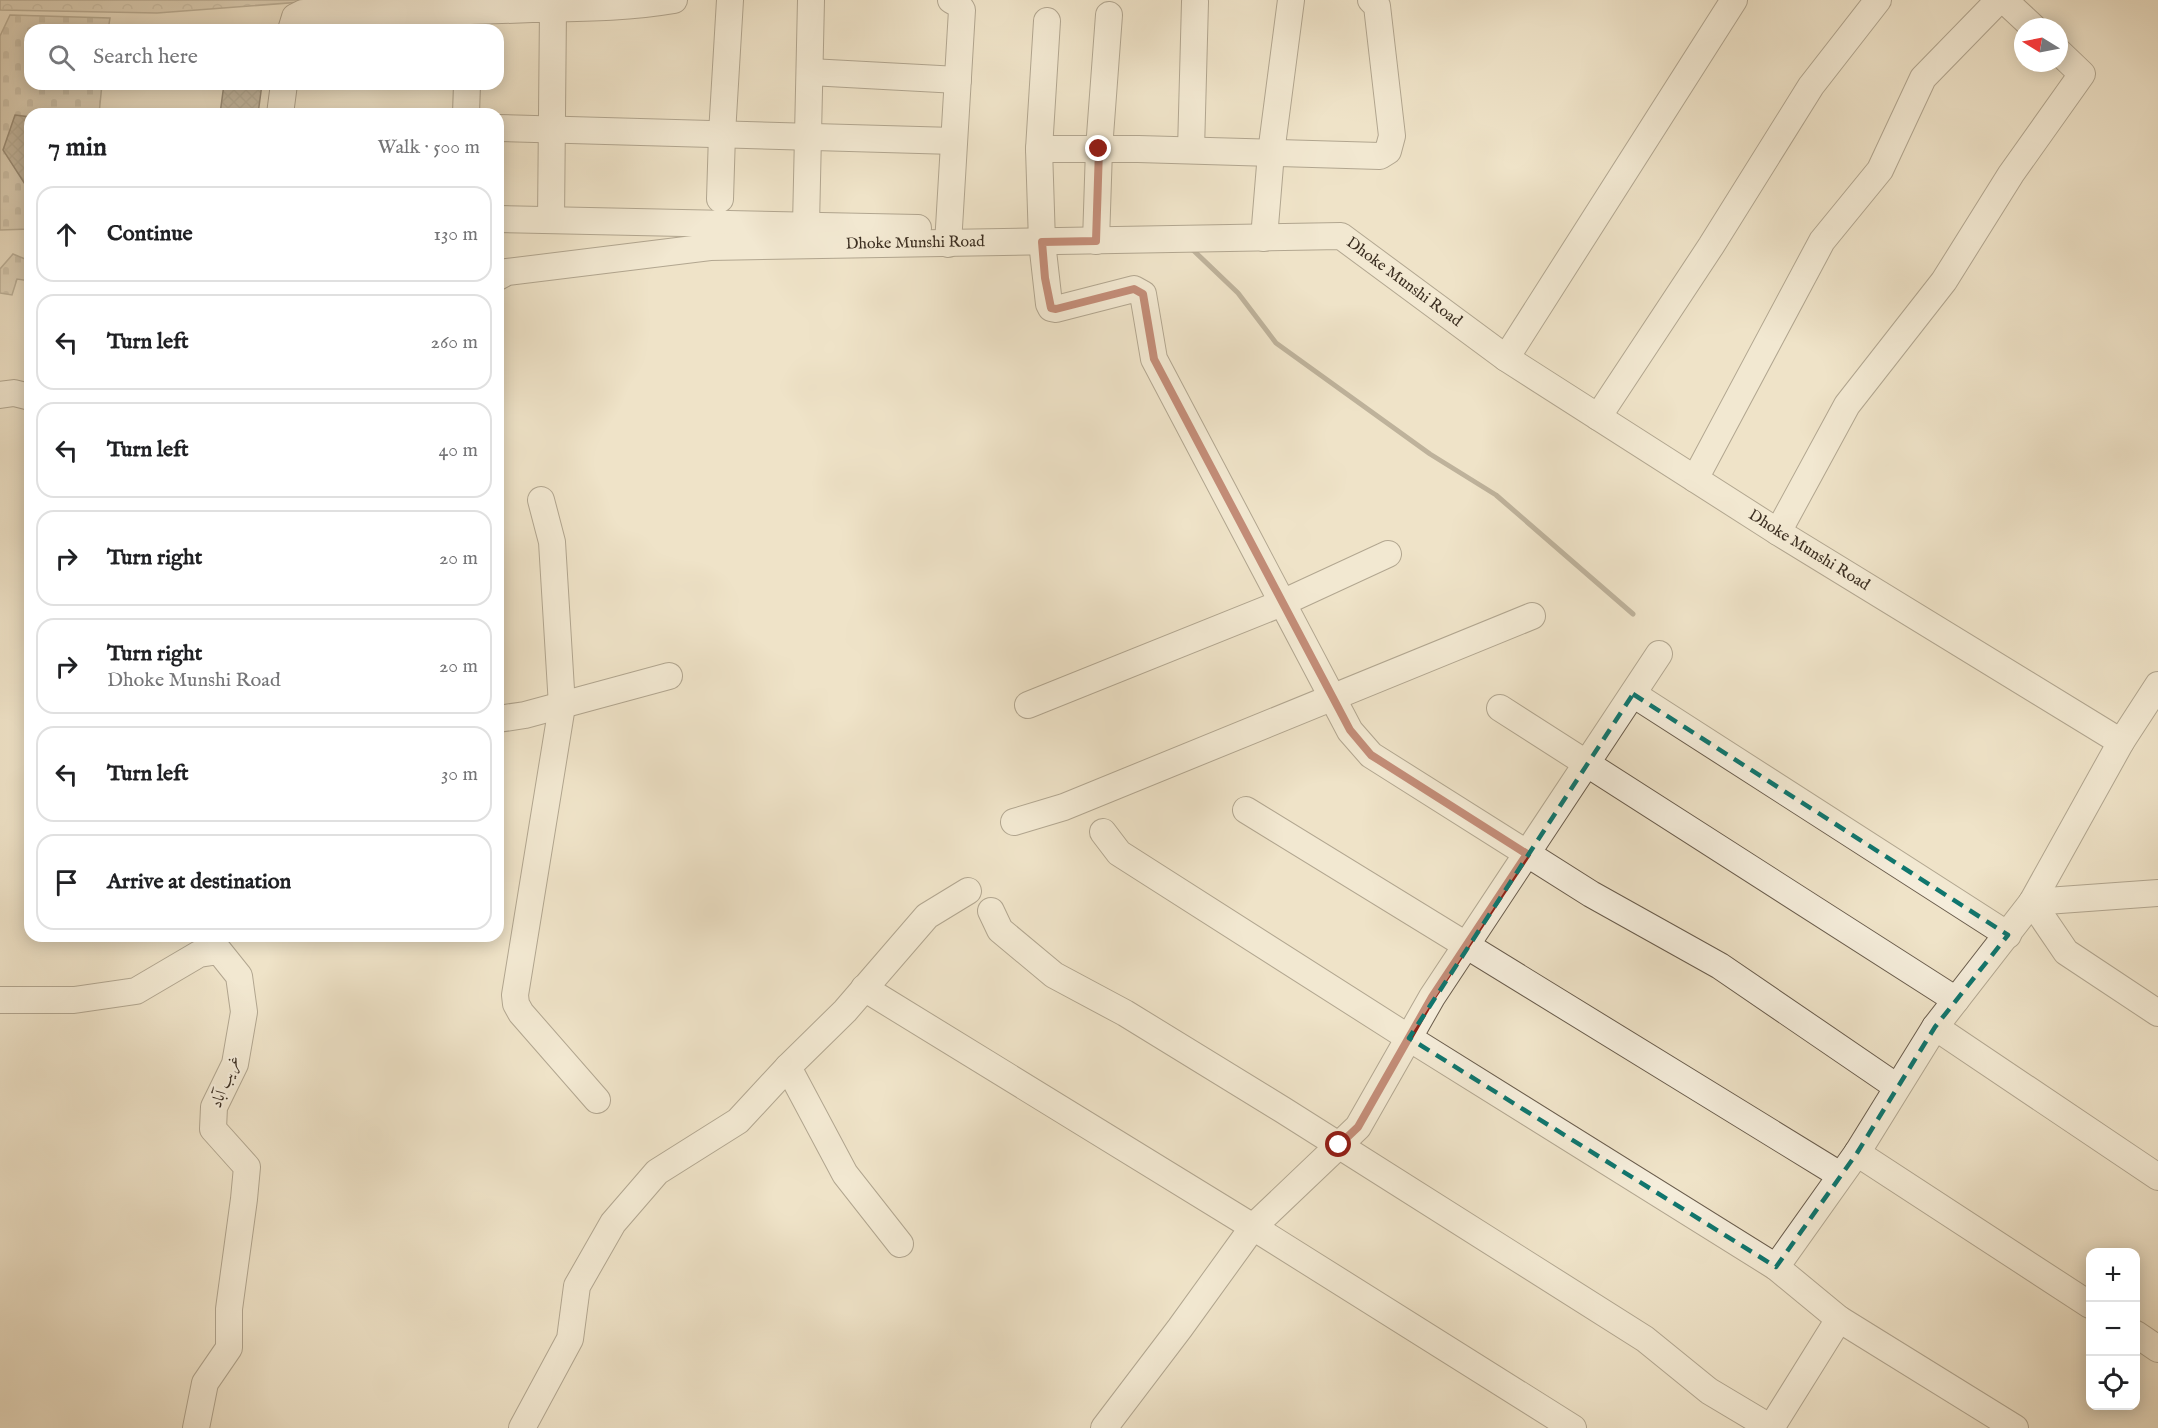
<!DOCTYPE html>
<meta charset="utf-8">
<style>
body{margin:0;font-family:"IM FELL English",Amiri,serif;background:#f6f6f6;color:#202124}
.controls{position:absolute;right:18px;bottom:18px;display:grid;overflow:hidden;border-radius:12px;box-shadow:0 3px 15px #0003}
.controls button{width:54px;height:54px;display:grid;place-items:center;padding:0;border:0;border-bottom:2px solid #e0e0e0;background:#fff;color:#202124;font:30px sans-serif}
.compass{position:absolute;left:2014px;top:18px;width:54px;height:54px;border-radius:50%;background:#fff;box-shadow:0 3px 15px #0003;rotate:280deg}
.stop{position:absolute;width:18px;height:18px;margin:-14px;border:4px solid #8f2418;border-radius:50%;background:#fff}
.stop.end{background:#8f2418;border-color:#fff;box-shadow:0 2px 6px #0008}
.list{margin:0;padding:0;list-style:none}
h2{display:flex;justify-content:space-between;align-items:center;height:78px;margin:0;padding:0 24px;font-size:26px}
h2 small{font-size:20px;font-weight:400;color:#757577}
.list li{display:grid;grid-template-columns:39px 1fr auto;gap:18px;align-items:center;box-sizing:border-box;height:96px;margin:0 12px 12px;padding:0 12px;border:2px solid #e0e0e0;border-radius:18px}
.list b{display:block;font-size:22px;white-space:nowrap}
.list p{margin:0;font-size:20px;white-space:nowrap;color:#757577}
.list em{font-size:20px;font-style:normal;color:#757577}
.icon{flex:none;width:33px;height:33px;fill:none;stroke:currentColor;stroke-width:2;stroke-linecap:round;stroke-linejoin:round}
.map{position:relative;flex:none;width:2158px;height:1428px;overflow:hidden}
.search{position:absolute;background:#fff;box-shadow:0 3px 15px #0003;left:24px;top:24px;width:480px;height:66px;display:flex;align-items:center;gap:15px;box-sizing:border-box;padding:0 21px;border-radius:18px;color:#757577;font-size:22px}
.panel{position:absolute;background:#fff;box-shadow:0 3px 15px #0003;left:24px;top:108px;width:480px;height:834px;border-radius:18px}
.map>svg:first-child{display:block}
</style>
<div class="map">
<svg width="2158" height="1428" viewBox="0 0 2158 1428">
<defs>
<pattern id="cemetery-stones" width="16" height="16" patternUnits="userSpaceOnUse" patternTransform="scale(1.5)"><rect width="16" height="16" fill="#d1c4ac"/><path d="M2 7V4a2 2 0 0 1 4 0v3zM10 15v-3a2 2 0 0 1 4 0v3z" fill="#aba08c"/></pattern>
<pattern id="park-crowns" width="20" height="18" patternUnits="userSpaceOnUse" patternTransform="scale(1.5)"><rect width="20" height="18" fill="#d1c4ac"/><path d="M2 6a3 3 0 1 1 6 0M12 15a3 3 0 1 1 6 0" fill="none" stroke="#aba08c"/></pattern>
<pattern id="building-cross-hatch" width="8" height="8" patternUnits="userSpaceOnUse" patternTransform="scale(1.5)"><rect width="8" height="8" fill="#998d78"/><path d="M0 0l8 8M0 8l8-8" fill="none" stroke="#7e7462"/></pattern>
</defs>
<rect width="100%" height="100%" fill="#efe3c8"/>
<filter id="stains"><feTurbulence type="fractalNoise" baseFrequency=".00333" numOctaves="4"/><feColorMatrix values="0 0 0 0 .2 0 0 0 0 .09 0 0 0 0 .02 0 0 0 .5 -.17"/></filter>
<radialGradient id="worn" r=".72"><stop offset=".6" stop-color="#630" stop-opacity="0"/><stop offset="1" stop-color="#630" stop-opacity=".3"/></radialGradient>
<g fill="url(#cemetery-stones)" stroke="#867a67" stroke-width="1.5">
<polygon points="10,15 110,18 108,30 30,30 30,84 102,84 99,114 30,114 30,229 0,230 0,36"/>
<polygon points="13,254 30,261 30,281 17,279 12,295 0,293 0,269"/>
</g>
<polygon fill="url(#park-crowns)" stroke="#867a67" stroke-width="1.5" points="0,0 328,0 157,13 0,10"/>
<g fill="none" stroke-linecap="round" stroke-linejoin="round">
<polyline stroke="#837664" stroke-width="5" points="1188,249 1193,250 1238,293 1276,343 1430,454 1496,495 1633,614"/>
</g>
<g fill="url(#building-cross-hatch)" stroke="#3c2f22" stroke-width="1.5">
<polygon points="224,84 262,84 258,114 220,114"/>
<polygon points="15,115 30,117 30,192 3,150"/>
</g>
<g fill="none" stroke-linecap="round" stroke-linejoin="round">
<defs>
<g id="minor">
<polyline points="2004,0 2033,27"/>
<polyline points="1047,21 1039,149 1042,242 1049,304 1051,308 1056,309 1134,289 1143,294 1154,359 1350,731 1371,755 1591,894 1720,966 1897,1087"/>
<path d="M291,30L295,17L303,13C380,13 456,12 532,9C580,8 627,8 674,0"/>
<polyline points="810,72 958,80"/>
<polyline points="280,114 284,84"/>
<polyline points="466,114 467,84"/>
<polyline points="498,128 954,141"/>
<polyline points="1039,149 1138,149 1380,156 1388,151 1392,136 1377,6 1371,0"/>
<polyline points="1191,150 1195,2"/>
<polyline points="720,199 722,134 730,0"/>
<polyline points="498,219 918,228"/>
<polyline points="551,220 553,9"/>
<polyline points="806,225 811,0"/>
<polyline points="1264,238 1271,153 1291,0"/>
<polyline points="1096,241 1099,149 1109,15"/>
<polyline points="948,244 962,10 958,4 951,0"/>
<path id="s1" d="M498,277L507,272L710,247L1341,236L1506,358L1778,532L2121,742"/>
<polyline points="1506,358 1734,0"/>
<polyline points="0,395 14,393 30,397"/>
<polyline points="1598,417 1711,246 1811,86 1878,0"/>
<polyline points="1695,479 1822,241 1880,170 1923,78 1999,0"/>
<polyline points="541,500 552,542 562,706 515,995 516,1004 521,1013 597,1100"/>
<polyline points="1778,532 1847,405 1944,281 2011,174 2082,74 2059,52"/>
<polyline points="1633,694 2008,935"/>
<polyline points="1028,705 1282,603 1388,554"/>
<polyline points="1500,708 1956,1000"/>
<polyline points="498,719 525,715 669,676"/>
<polyline points="1246,810 1840,1175"/>
<polyline points="1014,822 1064,807 1532,616"/>
<polyline points="1103,832 1119,853 1409,1038 1776,1267"/>
<polyline points="2032,902 2066,952 2158,1013"/>
<polyline points="2032,902 2158,893"/>
<polyline points="991,911 1000,930 1054,975 1125,1013 1283,1110 1645,1339 1709,1391 1771,1428"/>
<polyline points="864,988 1253,1227 1573,1428"/>
<polyline points="0,1000 74,1000 136,991 199,954 219,951 239,976 244,1012 235,1064 214,1107 213,1129 247,1167 244,1199 229,1309 229,1348 205,1383 196,1428"/>
<polyline points="1935,1027 2158,1177"/>
<polyline points="788,1067 845,1174 900,1244"/>
<polyline points="1857,1153 2090,1305"/>
<polyline points="1839,1319 2015,1428"/>
<polyline points="2136,1334 2158,1349"/>
<polyline points="522,1428 570,1339 577,1286 613,1223 657,1172 738,1121 788,1067 845,1011 927,916 968,891"/>
<polyline points="1104,1428 1180,1328 1253,1227 1358,1127 1432,997 1659,654"/>
<polyline points="1771,1428 1839,1319 1776,1267 1857,1153 1935,1027 2032,902 2121,742 2158,685"/>
</g>
</defs>
<use href="#minor" stroke="#695c4c" stroke-width="28"/>
<use href="#minor" stroke="#f5eddb" stroke-width="26"/>
</g>
<g fill="none" stroke-linecap="round" stroke-linejoin="round">
<polyline stroke="#8f2418" stroke-width="8" points="1099,149 1096,241 1042,242 1045,278 1051,308 1056,309 1134,289 1143,294 1154,359 1350,730 1371,755 1527,854 1432,997 1358,1127 1339,1145"/>
</g>
<path d="M0 0H2158V1428H0ZM1633,694L2008,935L1935,1027L1857,1153L1776,1267L1409,1038Z" fill="#efe3c8" fill-opacity=".55" fill-rule="evenodd"/>
<path fill="none" stroke="#0f766e" stroke-width="4.5" stroke-dasharray="12 8" stroke-linejoin="round" d="M1633,694L2008,935L1935,1027L1857,1153L1776,1267L1409,1038Z"/>
<g text-anchor="middle" dominant-baseline="central" stroke-width="4.5" stroke-linejoin="round" paint-order="stroke">
<g font-size="16" fill="#3c2f22" stroke="#f5eddb">
<text stroke="none"><textPath href="#s1" startOffset="420">Dhoke Munshi Road</textPath></text>
<text stroke="none"><textPath href="#s1" startOffset="924">Dhoke Munshi Road</textPath></text>
<text stroke="none"><textPath href="#s1" startOffset="1410">Dhoke Munshi Road</textPath></text>
<text transform="translate(226 1082) rotate(-69)">غریب آباد</text>
</g>
</g>
<rect width="100%" height="100%" filter="url(#stains)"/>
<rect width="100%" height="100%" fill="url(#worn)"/>
</svg>
<div class="controls">
<button>+</button>
<button>−</button>
<button><svg class="icon" aria-label="locate" viewBox="0 0 24 24"><circle cx="12" cy="12" r="6"/><path d="M12 2v4M12 18v4M2 12h4M18 12h4"/></svg></button>
</div>
<svg class="compass" viewBox="-18 -18 36 36"><path d="M0-13l5 13h-10z" fill="#e53935"/><path d="M0 13l5-13h-10z" fill="#757577"/></svg>
<div class="stop" style="left:1339px;top:1145px"></div>
<div class="stop end" style="left:1099px;top:149px"></div>
<div class="search"><svg class="icon" aria-label="search" viewBox="0 0 24 24"><circle cx="10" cy="10" r="6"/><path d="M15 15l6 6"/></svg>Search here</div>
<section class="panel">
<h2>7 min<small>Walk · 500 m</small></h2>
<ul class="list">
<li><svg class="icon" aria-label="ahead" viewBox="0 0 24 24"><path d="M12 20V5M6 11l6-6 6 6"/></svg><div><b>Continue</b></div><em>130 m</em></li>
<li><svg class="icon" aria-label="left" viewBox="0 0 24 24"><path d="M17 20v-9H6M10 6l-5 5 5 5"/></svg><div><b>Turn left</b></div><em>260 m</em></li>
<li><svg class="icon" aria-label="left" viewBox="0 0 24 24"><path d="M17 20v-9H6M10 6l-5 5 5 5"/></svg><div><b>Turn left</b></div><em>40 m</em></li>
<li><svg class="icon" aria-label="right" viewBox="0 0 24 24"><path d="M7 20v-9h11M14 6l5 5-5 5"/></svg><div><b>Turn right</b></div><em>20 m</em></li>
<li><svg class="icon" aria-label="right" viewBox="0 0 24 24"><path d="M7 20v-9h11M14 6l5 5-5 5"/></svg><div><b>Turn right</b><p>Dhoke Munshi Road</p></div><em>20 m</em></li>
<li><svg class="icon" aria-label="left" viewBox="0 0 24 24"><path d="M17 20v-9H6M10 6l-5 5 5 5"/></svg><div><b>Turn left</b></div><em>30 m</em></li>
<li><svg class="icon" aria-label="arrive" viewBox="0 0 24 24"><path d="M6 21V4h12l-3 4 3 4H6"/></svg><div><b>Arrive at destination</b></div></li>
</ul>
</section>
</div>
